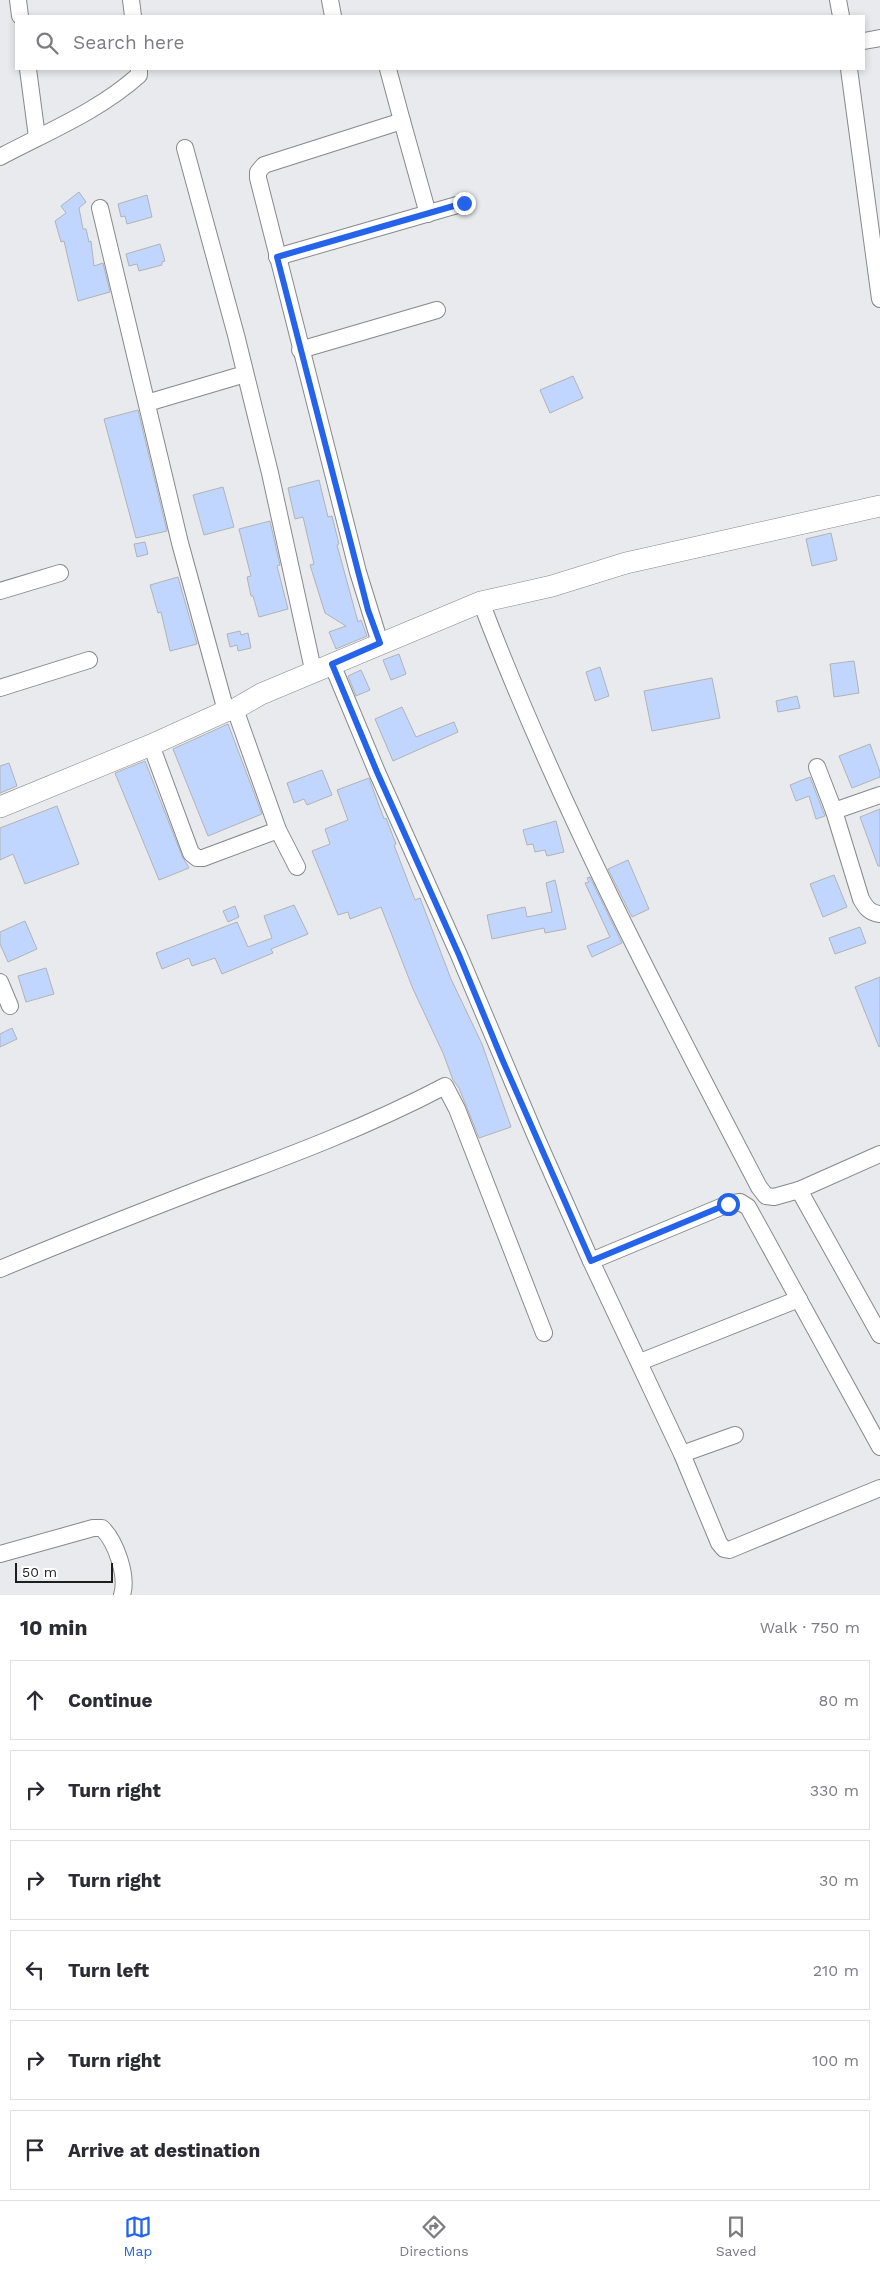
<!DOCTYPE html>
<meta charset="utf-8">
<style>
body{margin:0;font-family:"Work Sans",sans-serif;background:#f2f2f3;color:#2b2b33}
.scale{position:absolute;left:15px;bottom:12px;width:98px;box-sizing:border-box;padding-left:5px;border:2px solid #1e1e1f;border-top:0;font-size:14px;line-height:18px;white-space:nowrap;color:#1e1e1f;-webkit-text-stroke:4px #fff;paint-order:stroke}
.stop{position:absolute;width:15px;height:15px;margin:-11px;border:4px solid #2563eb;border-radius:50%;background:#fff}
.stop.end{background:#2563eb;border-color:#fff;box-shadow:0 1px 5px #0008}
.list{margin:0;padding:0;list-style:none}
h2{display:flex;justify-content:space-between;align-items:center;height:65px;margin:0;padding:0 20px;font-size:21px}
h2 small{font-size:16px;font-weight:400;color:#7c7c81}
.list li{display:grid;grid-template-columns:32px 1fr auto;gap:15px;align-items:center;box-sizing:border-box;height:80px;margin:0 10px 10px;padding:0 10px;border:1px solid #e1e1e2;border-radius:0px}
.list b{display:block;font-size:19px;white-space:nowrap}
.list em{font-size:16px;font-style:normal;color:#7c7c81}
.icon{flex:none;width:28px;height:28px;fill:none;stroke:currentColor;stroke-width:2;stroke-linecap:round;stroke-linejoin:round}
.map{position:relative;flex:none;width:880px;height:1595px;overflow:hidden}
.search{position:absolute;background:#fff;box-shadow:0 2px 8px #0003;left:15px;right:15px;top:15px;height:55px;display:flex;align-items:center;gap:12px;box-sizing:border-box;padding:0 18px;border-radius:0px;color:#7c7c81;font-size:19px}
.sheet{height:605px;background:#fff}
nav{display:flex;justify-content:space-around;align-items:center;box-sizing:border-box;height:70px;border-top:1px solid #e1e1e2;background:#fff;font-size:14px;color:#7c7c81}
nav a{display:grid;justify-items:center;gap:2px}
nav .on{color:#2563eb}
.map>svg:first-child{display:block}
</style>
<div class="map">
<svg width="880" height="1595" viewBox="0 0 880 1595">
<rect width="100%" height="100%" fill="#e8eaed"/>
<g fill="#c1d6fe" stroke="#b1b3b6">
<polygon points="79,192 86,202 79,208 83,229 86,229 89,242 91,241 94,266 103,263 110,292 78,301 64,241 61,242 55,221 66,213 61,206"/>
<polygon points="147,195 152,217 127,224 125,216 121,217 118,204"/>
<polygon points="160,244 165,261 162,262 162,265 139,271 137,264 129,266 126,254"/>
<polygon points="573,376 583,398 550,413 540,390"/>
<polygon points="138,410 167,531 136,538 104,419"/>
<polygon points="319,480 328,517 332,516 339,544 337,545 358,622 361,620 367,636 336,649 329,632 346,626 325,613 310,565 314,564 303,517 295,519 288,488"/>
<polygon points="223,487 234,527 204,535 193,495"/>
<polygon points="270,521 280,565 277,566 288,609 259,617 253,596 251,596 247,577 251,576 239,529"/>
<polygon points="831,533 837,560 812,566 806,539"/>
<polygon points="145,542 148,554 137,557 134,544"/>
<polygon points="178,577 197,644 170,651 161,612 158,613 150,585"/>
<polygon points="240,631 241,635 248,633 251,648 238,651 237,645 230,647 227,634"/>
<polygon points="399,654 406,674 391,680 383,660"/>
<polygon points="854,661 859,693 834,697 830,664"/>
<polygon points="600,667 609,696 595,701 586,672"/>
<polygon points="361,670 370,690 356,696 348,676"/>
<polygon points="712,678 720,718 652,731 644,691"/>
<polygon points="797,696 800,708 778,712 776,701"/>
<polygon points="402,707 416,737 454,722 458,732 393,761 375,719"/>
<polygon points="228,724 262,814 208,836 173,749"/>
<polygon points="870,744 880,772 880,777 852,788 839,756"/>
<polygon points="145,761 182,856 189,868 159,880 115,773"/>
<polygon points="9,763 17,786 0,793 0,766"/>
<polygon points="322,770 332,795 307,805 304,799 294,803 287,783"/>
<polygon points="810,777 825,816 816,819 809,796 796,801 790,785"/>
<polygon points="369,778 384,819 386,818 396,844 394,845 415,900 420,898 451,979 482,1044 511,1127 479,1138 459,1088 453,1080 443,1053 413,989 381,907 350,919 348,912 338,915 312,851 330,844 325,829 348,820 337,790"/>
<polygon points="57,806 79,864 25,884 13,854 0,860 0,828"/>
<polygon points="880,809 880,866 878,866 860,817"/>
<polygon points="556,821 564,852 547,856 545,850 535,852 533,844 527,845 523,830"/>
<polygon points="628,860 649,909 632,917 608,869"/>
<polygon points="834,875 847,907 823,917 810,884"/>
<polygon points="590,877 622,943 592,957 587,946 610,937 585,883 589,882 587,878"/>
<polygon points="555,880 566,929 545,933 544,928 492,939 487,915 525,907 527,917 552,912 546,883"/>
<polygon points="294,905 308,934 271,949 273,953 222,974 215,958 192,966 189,958 162,969 156,953 237,922 248,947 272,938 264,916"/>
<polygon points="235,906 239,917 228,922 223,911"/>
<polygon points="25,921 37,949 8,962 0,944 0,932"/>
<polygon points="860,927 866,943 835,954 829,938"/>
<polygon points="46,968 54,994 26,1002 18,976"/>
<polygon points="880,977 880,1046 879,1047 855,987"/>
<polygon points="12,1028 17,1039 0,1047 0,1034"/>
</g>
<g fill="none" stroke-linecap="round" stroke-linejoin="round">
<defs>
<g id="minor">
<polyline points="18,0 20,16"/>
<polyline points="131,0 133,16"/>
<polyline points="330,0 333,16"/>
<polyline points="838,0 841,16"/>
<polyline points="864,41 880,38"/>
<polyline points="28,69 37,137"/>
<polyline points="849,69 880,299"/>
<polyline points="402,121 428,214"/>
<polyline points="185,148 236,335 270,473 314,674"/>
<path d="M0,157C47,132 99,111 139,75V69"/>
<polyline points="100,208 180,543 226,711"/>
<polyline points="277,257 464,203"/>
<polyline points="300,350 437,310"/>
<polyline points="147,403 245,374"/>
<polyline points="0,591 60,573"/>
<path d="M481,602C558,804 659,996 759,1187L766,1196L774,1197L799,1190L880,1154"/>
<polyline points="380,643 358,572 258,178 258,172 264,165 402,121 388,69"/>
<polyline points="332,664 377,772 459,955 536,1137 591,1261 682,1454 719,1543 724,1549 729,1550 880,1488"/>
<polyline points="0,688 89,660"/>
<polyline points="235,709 278,830 297,867"/>
<polyline points="151,745 191,853 197,858 203,858 278,830"/>
<path d="M817,767L834,811L861,899C866,908 870,913 880,914"/>
<polyline points="834,811 880,795"/>
<polyline points="0,982 10,1006"/>
<polyline points="799,1190 880,1335"/>
<polyline points="591,1261 728,1204 740,1202 748,1207 880,1447"/>
<path d="M0,1269C69,1240 138,1213 208,1186C289,1156 369,1126 445,1086L457,1109L544,1333"/>
<polyline points="640,1362 799,1299"/>
<polyline points="682,1454 735,1435"/>
<path d="M0,1554L93,1528H102C116,1542 128,1576 122,1595"/>
</g>
<polyline id="major" points="0,807 151,745 226,711 235,709 261,694 481,602 552,586 626,563 880,506"/>
</defs>
<use href="#minor" stroke="#87898b" stroke-width="18"/>
<use href="#major" stroke="#87898b" stroke-width="22"/>
<use href="#minor" stroke="#fff" stroke-width="16"/>
<use href="#major" stroke="#fff" stroke-width="21"/>
</g>
<g fill="none" stroke-linecap="round" stroke-linejoin="round">
<polyline stroke="#2563eb" stroke-width="6" points="464,203 277,257 368,610 380,643 332,664 377,772 459,955 502,1059 591,1261 728,1204"/>
</g>
</svg>
<div class="scale">50 m</div>
<div class="stop" style="left:728px;top:1204px"></div>
<div class="stop end" style="left:464px;top:203px"></div>
<div class="search"><svg class="icon" aria-label="search" viewBox="0 0 24 24"><circle cx="10" cy="10" r="6"/><path d="M15 15l6 6"/></svg>Search here</div>
</div>
<section class="sheet">
<h2>10 min<small>Walk · 750 m</small></h2>
<ul class="list">
<li><svg class="icon" aria-label="ahead" viewBox="0 0 24 24"><path d="M12 20V5M6 11l6-6 6 6"/></svg><div><b>Continue</b></div><em>80 m</em></li>
<li><svg class="icon" aria-label="right" viewBox="0 0 24 24"><path d="M7 20v-9h11M14 6l5 5-5 5"/></svg><div><b>Turn right</b></div><em>330 m</em></li>
<li><svg class="icon" aria-label="right" viewBox="0 0 24 24"><path d="M7 20v-9h11M14 6l5 5-5 5"/></svg><div><b>Turn right</b></div><em>30 m</em></li>
<li><svg class="icon" aria-label="left" viewBox="0 0 24 24"><path d="M17 20v-9H6M10 6l-5 5 5 5"/></svg><div><b>Turn left</b></div><em>210 m</em></li>
<li><svg class="icon" aria-label="right" viewBox="0 0 24 24"><path d="M7 20v-9h11M14 6l5 5-5 5"/></svg><div><b>Turn right</b></div><em>100 m</em></li>
<li><svg class="icon" aria-label="arrive" viewBox="0 0 24 24"><path d="M6 21V4h12l-3 4 3 4H6"/></svg><div><b>Arrive at destination</b></div></li>
</ul>
</section>
<nav>
<a class="on"><svg class="icon" aria-label="map" viewBox="0 0 24 24"><path d="M3 6l6-2 6 2 6-2v14l-6 2-6-2-6 2zM9 4v14M15 6v14"/></svg>Map</a>
<a><svg class="icon" aria-label="directions" viewBox="0 0 24 24"><path d="M12 3l9 9-9 9-9-9zM9 14v-3h6M13 9l2 2-2 2"/></svg>Directions</a>
<a><svg class="icon" aria-label="saved" viewBox="0 0 24 24"><path d="M7 4h10v16l-5-4-5 4z"/></svg>Saved</a>
</nav>
